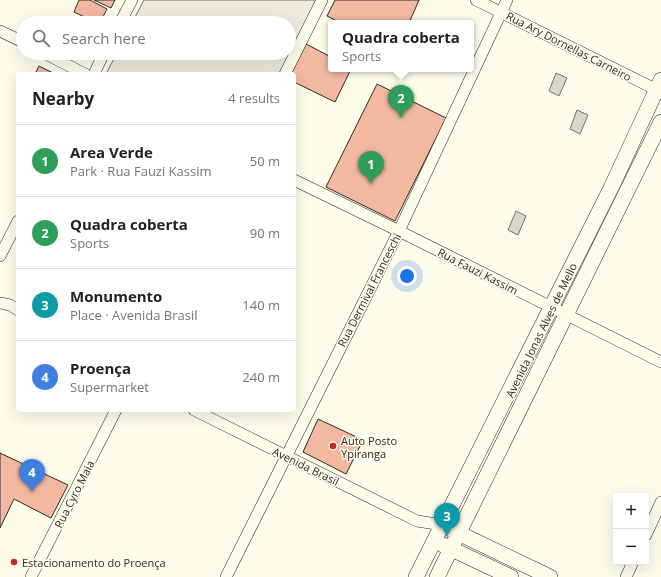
<!DOCTYPE html>
<meta charset="utf-8">
<style>
body{margin:0;font-family:"Open Sans",sans-serif;background:#f2f2f2;color:#222}
.controls{position:absolute;right:12px;bottom:12px;display:grid;overflow:hidden;border-radius:4px;box-shadow:0 4px 16px #0002}
.controls button{width:36px;height:36px;display:grid;place-items:center;padding:0;border:0;border-bottom:1px solid #e0e0e0;background:#fff;color:#222;font:20px sans-serif}
.you{position:absolute;left:407px;top:276px;width:14px;height:14px;margin:-10px;border:3px solid #fff;border-radius:50%;background:#1a73e8;box-shadow:0 0 0 6px #1a73e833}
.badge{display:grid;place-items:center;width:26px;height:26px;border-radius:50%;background:#c62828;color:#fff;font-size:13px;font-weight:700}
.pin{position:absolute;translate:-50% -33px;filter:drop-shadow(0 1px 2px #0008)}
.pin::after{content:'';position:absolute;top:21px;width:14px;height:12px;background:inherit;clip-path:polygon(0 0,100% 0,50% 100%)}
.popup{position:absolute;left:328px;top:20px;width:146px;height:52px;box-sizing:border-box;display:grid;place-content:center;border-radius:4px;background:#fff;filter:drop-shadow(0 1px 3px #0005);font-size:13px;white-space:nowrap;color:#767676}
.popup b{font-size:15px;color:#222}
.popup::after{content:'';position:absolute;left:50%;top:100%;margin-left:-8px;border:8px solid transparent;border-top-color:#fff}
.list{margin:0;padding:0;list-style:none}
h2{display:flex;justify-content:space-between;align-items:center;height:52px;margin:0;padding:0 16px;font-size:17px}
h2 small{font-size:13px;font-weight:400;color:#767676}
.list li{display:grid;grid-template-columns:26px 1fr auto;gap:12px;align-items:center;box-sizing:border-box;height:72px;padding:0 16px;border-top:1px solid #e0e0e0}
.list b{display:block;font-size:15px;white-space:nowrap}
.list p{margin:0;font-size:13px;white-space:nowrap;color:#767676}
.list em{font-size:13px;font-style:normal;color:#767676}
.icon{flex:none;width:22px;height:22px;fill:none;stroke:currentColor;stroke-width:2;stroke-linecap:round;stroke-linejoin:round}
.map{position:relative;flex:none;width:661px;height:577px;overflow:hidden}
.search{position:absolute;background:#fff;box-shadow:0 4px 16px #0002;left:16px;top:16px;width:280px;height:44px;display:flex;align-items:center;gap:10px;box-sizing:border-box;padding:0 14px;border-radius:22px;color:#767676;font-size:15px}
.panel{position:absolute;background:#fff;box-shadow:0 4px 16px #0002;left:16px;top:72px;width:280px;height:340px;border-radius:4px}
.map>svg:first-child{display:block}
</style>
<div class="map">
<svg width="661" height="577" viewBox="0 0 661 577">
<rect width="100%" height="100%" fill="#fdfbea"/>
<polygon fill="#ecebdb" stroke="#74746e" points="144,0 317,0 280,74 106,74 117,53 289,53 289,23 132,23"/>
<g fill="#d8d7c9" stroke="#74746e">
<polygon points="556,73 567,78 559,96 549,91"/>
<polygon points="577,110 588,115 580,134 570,129"/>
<polygon points="516,211 526,216 518,235 508,230"/>
</g>
<g fill="#f2b8a0" stroke="#2b2b2b">
<polygon points="79,0 90,0 107,9 100,23 97,23 74,12"/>
<polygon points="94,0 115,0 111,8"/>
<polygon points="335,0 419,0 409,23 341,23 327,16"/>
<polygon points="306,44 331,57 331,69 351,69 335,102 294,82 294,74 291,74"/>
<polygon points="39,66 55,74 35,74"/>
<polygon points="377,84 446,118 395,221 326,187"/>
<polygon points="318,419 363,440 346,474 303,452"/>
<polygon points="0,453 68,485 51,518 14,499 0,528"/>
</g>
<g fill="none" stroke-linecap="round" stroke-linejoin="round">
<defs>
<g id="street">
<polyline points="476,0 661,92"/>
<polyline points="120,23 132,0"/>
<polyline points="0,31 23,42"/>
<polyline points="44,53 85,74"/>
<polyline points="94,74 104,53"/>
<polyline points="285,74 322,0"/>
<polyline points="294,180 399,231 661,362"/>
<polyline points="0,256 18,221"/>
<polyline points="0,303 10,305 18,310"/>
<polyline points="194,410 417,521 443,525"/>
<polyline points="646,535 661,502"/>
<polyline points="31,577 116,410"/>
<polyline points="226,577 399,231 507,0"/>
<polyline points="626,577 633,562"/>
</g>
<g id="secondary">
<polyline points="452,530 550,577"/>
<polyline points="443,545 511,577"/>
<polyline points="416,577 611,188 661,80"/>
<polyline points="437,577 661,122"/>
</g>
</defs>
<use href="#street" stroke="#2b2b2b" stroke-width="12"/>
<use href="#secondary" stroke="#2b2b2b" stroke-width="16"/>
<use href="#street" stroke="#fdfbea" stroke-width="11"/>
<use href="#secondary" stroke="#fdfbea" stroke-width="15"/>
</g>
<g fill="#c62828" stroke="#fdfbea" stroke-width="1.5">
<circle cx="333" cy="446" r="4"/>
<circle cx="14" cy="562" r="4"/>
</g>
<g text-anchor="middle" dominant-baseline="central" stroke-width="3" stroke-linejoin="round" paint-order="stroke">
<g font-size="11" fill="#2b2b2b" stroke="#fdfbea">
<text transform="translate(569 46) rotate(27)">Rua Ary Dornellas Carneiro</text>
<text transform="translate(478 271) rotate(27)">Rua Fauzi Kassim</text>
<text transform="translate(369 290) rotate(-63)">Rua Dermival Franceschi</text>
<text transform="translate(541 330) rotate(-64)">Avenida Jonas Alves de Mello</text>
<text transform="translate(306 466) rotate(26)">Avenida Brasil</text>
<text transform="translate(74 494) rotate(-63)">Rua Cyro Maia</text>
</g>
<g font-size="11" fill="#2b2b2b" stroke="#fdfbea" text-anchor="start">
<text x="341" y="440">Auto Posto<tspan x="341" dy="13">Ypiranga</tspan></text>
<text x="22" y="562">Estacionamento do Proença</text>
</g>
</g>
</svg>
<div class="controls">
<button>+</button>
<button>−</button>
</div>
<div class="you"></div>
<div class="pin badge" style="left:371px;top:184px;background:#2e9e5b">1</div>
<div class="pin badge" style="left:401px;top:118px;background:#2e9e5b">2</div>
<div class="popup"><b>Quadra coberta</b>Sports</div>
<div class="pin badge" style="left:447px;top:536px;background:#0f9aa8">3</div>
<div class="pin badge" style="left:32px;top:492px;background:#3f7fe0">4</div>
<div class="search"><svg class="icon" aria-label="search" viewBox="0 0 24 24"><circle cx="10" cy="10" r="6"/><path d="M15 15l6 6"/></svg>Search here</div>
<section class="panel">
<h2>Nearby<small>4 results</small></h2>
<ul class="list">
<li><span class="badge" style="background:#2e9e5b">1</span><div><b>Area Verde</b><p>Park · Rua Fauzi Kassim</p></div><em>50 m</em></li>
<li><span class="badge" style="background:#2e9e5b">2</span><div><b>Quadra coberta</b><p>Sports</p></div><em>90 m</em></li>
<li><span class="badge" style="background:#0f9aa8">3</span><div><b>Monumento</b><p>Place · Avenida Brasil</p></div><em>140 m</em></li>
<li><span class="badge" style="background:#3f7fe0">4</span><div><b>Proença</b><p>Supermarket</p></div><em>240 m</em></li>
</ul>
</section>
</div>
